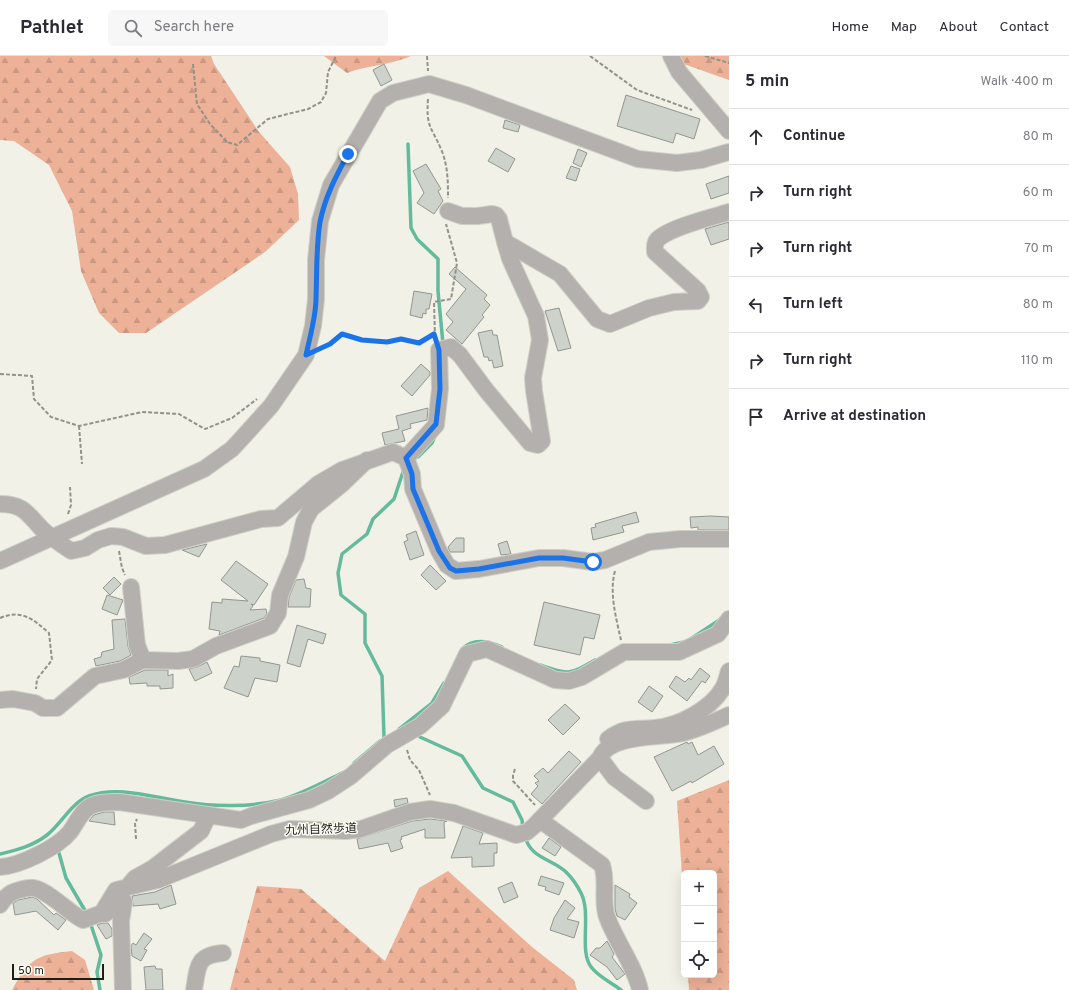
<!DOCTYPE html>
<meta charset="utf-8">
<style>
body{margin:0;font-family:Overpass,"Noto Sans JP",sans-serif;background:#f7f7f7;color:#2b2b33}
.controls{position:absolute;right:12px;bottom:12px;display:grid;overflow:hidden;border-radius:6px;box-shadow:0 4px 16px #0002}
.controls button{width:36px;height:36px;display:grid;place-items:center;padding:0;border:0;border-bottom:1px solid #e1e1e2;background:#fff;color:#2b2b33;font:20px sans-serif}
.scale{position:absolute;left:12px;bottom:10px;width:92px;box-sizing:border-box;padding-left:4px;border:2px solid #1d1e1a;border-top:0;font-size:11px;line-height:14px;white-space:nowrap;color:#1d1e1a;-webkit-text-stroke:3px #fefef5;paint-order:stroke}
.stop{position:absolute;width:12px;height:12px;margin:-9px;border:3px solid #1a73e8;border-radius:50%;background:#fff}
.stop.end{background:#1a73e8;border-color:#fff;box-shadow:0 1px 4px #0008}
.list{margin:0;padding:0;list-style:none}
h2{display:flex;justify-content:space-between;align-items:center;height:52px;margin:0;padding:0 16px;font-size:17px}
h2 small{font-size:13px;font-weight:400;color:#7c7c81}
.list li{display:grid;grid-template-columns:26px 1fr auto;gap:12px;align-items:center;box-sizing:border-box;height:56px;padding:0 16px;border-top:1px solid #e1e1e2}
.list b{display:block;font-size:15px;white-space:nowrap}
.list em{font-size:13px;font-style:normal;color:#7c7c81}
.icon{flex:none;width:22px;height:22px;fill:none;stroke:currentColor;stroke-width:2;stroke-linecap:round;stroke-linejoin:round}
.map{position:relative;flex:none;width:729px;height:934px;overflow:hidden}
header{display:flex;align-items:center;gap:24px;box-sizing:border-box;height:56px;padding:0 20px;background:#fff;border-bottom:1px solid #e1e1e2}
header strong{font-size:19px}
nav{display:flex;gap:22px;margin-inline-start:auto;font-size:14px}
.search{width:280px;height:36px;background:#f7f7f7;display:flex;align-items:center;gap:10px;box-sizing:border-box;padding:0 14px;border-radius:6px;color:#7c7c81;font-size:15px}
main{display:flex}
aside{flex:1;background:#fff}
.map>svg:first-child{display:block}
</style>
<header>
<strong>Pathlet</strong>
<div class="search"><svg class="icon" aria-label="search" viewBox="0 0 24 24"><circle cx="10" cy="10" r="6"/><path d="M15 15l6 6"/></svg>Search here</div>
<nav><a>Home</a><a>Map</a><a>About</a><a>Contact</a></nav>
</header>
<main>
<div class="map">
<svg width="729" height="934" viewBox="0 0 729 934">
<defs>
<pattern id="forest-firs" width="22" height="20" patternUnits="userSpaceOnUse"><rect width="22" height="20" fill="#ecb197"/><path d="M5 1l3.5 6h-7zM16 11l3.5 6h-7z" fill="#ca9882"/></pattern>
</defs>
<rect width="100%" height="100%" fill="#f1f1e7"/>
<g fill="url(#forest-firs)">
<polygon points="0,0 211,0 214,8 259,76 290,111 298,138 299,164 265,196 146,277 119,277 99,257 81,215 72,155 49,109 14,85 0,84"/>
<path d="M324,0H411C391,9 368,9 347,17Z"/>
<polygon points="661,0 729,0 729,24"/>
<polygon points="729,724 729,934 689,934 688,919 714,919 714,817 684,817 684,849 677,745"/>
<polygon points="448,815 532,891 574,924 577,934 230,934 257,830 301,833 385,905 419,832"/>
<path d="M72,895L85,904L94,934H12C29,902 37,899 72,895Z"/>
</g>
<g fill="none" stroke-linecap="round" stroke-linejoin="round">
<g stroke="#63ba9c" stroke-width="3.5">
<polyline points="408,88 411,172 417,183 438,203 438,235 443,288"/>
<polyline points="418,401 432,387 435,380"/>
<polyline points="692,582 721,563"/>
<polyline points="670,589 684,586"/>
<path d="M462,593C473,582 489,585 502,591"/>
<path d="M540,609C569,619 569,619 595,604"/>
<polyline points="399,673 432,647 444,627"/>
<polyline points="384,681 382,620 365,587 365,558 341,539 338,517 342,498 367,478 373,463 394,443 404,413"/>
<polyline points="420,681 462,700 483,732 513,746 522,764 523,772"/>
<polyline points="354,707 380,685"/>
<path d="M525,780C530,803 554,803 567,817C572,822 578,831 581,837C592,858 578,897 592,912C599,921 612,927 621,934"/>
<polyline points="59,797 66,822 87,858"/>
<path d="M0,798C17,794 33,790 47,779C62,767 71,747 89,740C119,729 154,742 185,746C215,751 251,751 281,744C302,738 322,727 342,717"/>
<polyline points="90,866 101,899 97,916 100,934"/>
</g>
</g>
<g fill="#cdd3cb" stroke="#91968f">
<polygon points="384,8 392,24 381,30 373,14"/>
<polygon points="626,39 700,63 694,83 676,77 673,87 617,70"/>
<polygon points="505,64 520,69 518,76 503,72"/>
<polygon points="496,92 515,103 508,116 488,105"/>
<polygon points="578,93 587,97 581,111 573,107"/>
<polygon points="426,108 441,133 438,135 443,145 434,158 417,147 424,137 413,115"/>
<polygon points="571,110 580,113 576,125 566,122"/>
<polygon points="729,120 729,137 711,143 706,128"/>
<polygon points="729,166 729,183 711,189 705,173"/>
<polygon points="455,211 487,239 484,243 490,249 482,259 484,261 462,288 446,274 453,266 446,258 466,233 449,218"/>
<polygon points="414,235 432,238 429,253 426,253 426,258 423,257 422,262 410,259"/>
<polygon points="559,252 571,292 558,295 545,255"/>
<polygon points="492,274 493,279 497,279 503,310 494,312 492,304 489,305 488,301 484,301 478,277"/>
<polygon points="421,308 430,316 430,319 412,340 401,330"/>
<polygon points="428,352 427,364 410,368 411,372 402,375 405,385 385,389 382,377 399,373 396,360"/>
<polygon points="636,456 639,466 622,470 624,476 593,484 591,472 596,471 595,468"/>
<polygon points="711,460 729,461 729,474 698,474 698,471 691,472 690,461"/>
<polygon points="416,475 424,499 410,504 404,486 408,484 406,479"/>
<polygon points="456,482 464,482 464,496 450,496 448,491"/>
<polygon points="507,485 511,498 501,499 498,488"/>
<polygon points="207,488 199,501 182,494"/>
<polygon points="236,505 268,528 254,549 251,548 253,550 250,554 266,553 267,558 264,562 219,579 220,575 209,573 212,546 222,547 222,543 248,545 221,524"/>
<polygon points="430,509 446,525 436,534 421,519"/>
<polygon points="114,521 121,528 110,539 103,532"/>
<polygon points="304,523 306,532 311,533 310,551 288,551 289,541 296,524"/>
<polygon points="107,539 123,544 117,559 102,553"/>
<polygon points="544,546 600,559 594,583 584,581 580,599 534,589"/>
<polygon points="125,563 128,590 131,599 120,605 96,610 94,603 101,601 102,596 114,593 112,564"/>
<polygon points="297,569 326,578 323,588 308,583 300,611 287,607"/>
<polygon points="241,600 260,602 260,605 280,609 277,626 255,622 248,641 224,632 234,610 239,611"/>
<polygon points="207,606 212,617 195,625 189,613 197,611"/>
<polygon points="700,612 710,620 705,627 702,625 687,645 669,631 676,620 685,626 689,622 691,624"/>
<polygon points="145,614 168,614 168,620 173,618 173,632 160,633 160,630 147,630 147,627 130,628 129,621"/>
<polygon points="649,630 663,640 652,656 638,646"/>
<polygon points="565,648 580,662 563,679 548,664"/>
<polygon points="687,686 688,688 692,686 698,699 714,690 724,708 692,727 691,725 672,735 654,701"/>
<polygon points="569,695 581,706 542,748 531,738 538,730 535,727 539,725 534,720 543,712 548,717"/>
<polygon points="407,742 408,747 395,751 394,744"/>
<polygon points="104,756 114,756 115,769 89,765 94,759"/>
<polygon points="430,763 447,765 444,766 445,782 425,782 425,773 401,781 402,783 400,784 403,792 391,796 388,787 359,793 357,783 412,765"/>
<polygon points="463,770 483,777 479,788 497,787 497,797 494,797 494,810 472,811 472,801 451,802"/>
<polygon points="549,782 561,791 555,800 542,792"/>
<polygon points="541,820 564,827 559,839 545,834 546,831 538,829"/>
<polygon points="512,826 518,841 504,847 498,832"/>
<polygon points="171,829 176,848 160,853 158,848 133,850 132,840 155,836"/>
<polygon points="615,829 630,838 629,841 637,847 625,864 617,860 615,853"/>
<polygon points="32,841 37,843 54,859 56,857 66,864 58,874 36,855 15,859 13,847 18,844"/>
<polygon points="565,844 575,852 567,863 579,866 574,882 550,874 554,862"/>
<polygon points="102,867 108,867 112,873 112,880 106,883 97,869"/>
<polygon points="144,877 152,883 144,893 147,894 141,905 132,900 131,890 133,887 136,889"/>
<polygon points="607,885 614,898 612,901 625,918 617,924 607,911 590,899 596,892 600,892"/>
<polygon points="155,910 156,913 162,913 163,934 146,934 144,911"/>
</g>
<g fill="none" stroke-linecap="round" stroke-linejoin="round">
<defs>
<g id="minor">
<polyline points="671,0 679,16 729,75"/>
<polyline points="448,155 462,160 478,160 492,158 496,159 499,163 505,186"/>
<path d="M729,156C712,161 668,172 657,184C654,188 655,192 655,196L698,235L701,241L698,245L674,246L649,252L610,268L597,263L560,218L505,186L510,203L536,260L540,284L533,322L534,335L542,385L538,389L530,387L486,334L460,299L451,291L439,294L440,333L436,369L406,402L412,418L413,433L439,495L447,509L456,515L479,513L539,502H563L593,506L605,504L649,486L680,483H729"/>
<path d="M0,448C23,448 27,457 41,472C50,481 61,488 71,495L85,492L98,484L111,480L123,481L146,490L165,489L261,463L278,462L318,428L342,414L393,396L406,402"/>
<polyline points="0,505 204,413 232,393 271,350 306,299 313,270 316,243 316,204 320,165 331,129 380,45 393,37 429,28 466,39 638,103 677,107 701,104 729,96"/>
<polyline points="131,531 137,589 143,604"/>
<polyline points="0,644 13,643 35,647 43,652 57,652 95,620 123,614 143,604 178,605 193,603 216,590 270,570 278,557 280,539 296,501 304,466 311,453 341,429 367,404"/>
<path d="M608,683C626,670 635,674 655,672C679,670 711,653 723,632C726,627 727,620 729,615"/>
<polyline points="600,702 614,721 646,745"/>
<path d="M540,764L602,809C608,826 601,846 607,861C615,884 635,910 640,934"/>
<path d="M0,811C20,810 58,791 70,776C76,768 80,757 89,751C97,746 109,746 119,746L241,764L251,760L309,744L328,735L351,720L387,689L420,670L442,650L467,598L487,593L555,624L569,625L582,621L624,596H679L718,578L729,563"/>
<polyline points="130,828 135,822 153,812 201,775 208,760"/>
<path d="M0,849C4,842 10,836 19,834C23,833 30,831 34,832C50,836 68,856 83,864L102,857L116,834L158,824L271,778L290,773L346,775L361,773L410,756L430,753L454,757L516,779L527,776L534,770L600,702C609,678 661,682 683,677C699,673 714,666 729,659"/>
<polyline points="105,858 123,844 124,846 121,865 123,934"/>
<path d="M194,934C198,911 196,899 223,897"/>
</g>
</defs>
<use href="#minor" stroke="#cfcfc6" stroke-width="18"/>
<g stroke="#91928a" stroke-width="2" stroke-dasharray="4 2" stroke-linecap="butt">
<polyline points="427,0 428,15"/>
<polyline points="590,0 637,34 692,54"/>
<polyline points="705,0 729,7"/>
<polyline points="193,8 197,48 210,68 227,86 237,89 268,63 308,53 321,46 326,37 328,16 336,0"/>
<path d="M428,43C426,71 431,70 441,93C448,109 448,126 448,142"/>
<polyline points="435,281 434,246 451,243 457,207 446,168"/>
<polyline points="323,291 330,288 342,278 362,284 387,287 401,283 419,287 434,278"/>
<polyline points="0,318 32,320 34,343 51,361 79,370 142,356 179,358 205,373 232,362 257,343"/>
<polyline points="79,370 82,408"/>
<polyline points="68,458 71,449 70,431"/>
<polyline points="119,495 122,512 125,519"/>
<path d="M615,515C609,536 616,562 621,584"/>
<path d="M0,562C22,553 33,563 49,577L52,604L37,623L36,633"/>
<polyline points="407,694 410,704 419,714 430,739"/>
<polyline points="515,713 513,719 513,725 535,749"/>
<polyline points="136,783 135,767 137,763"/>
</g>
<use href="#minor" stroke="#b3b0ad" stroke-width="16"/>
</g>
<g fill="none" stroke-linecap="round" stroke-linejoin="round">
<path stroke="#1a73e8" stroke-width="5" d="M348,98C336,120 325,141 320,166C316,191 317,216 316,242C316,261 310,280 306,299L330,288L342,278L362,284L387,286L401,283L419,287L434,278L439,294L440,333L436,368L406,402L412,418L413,433L439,495L450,512L456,515L479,513L539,502H563L593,506"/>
</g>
<g text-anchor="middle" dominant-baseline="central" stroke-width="3" stroke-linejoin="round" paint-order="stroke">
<g font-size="12" fill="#1d1e1a" stroke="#fefef5">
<text transform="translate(321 774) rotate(-2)">九州自然歩道</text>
</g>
</g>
</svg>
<div class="controls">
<button>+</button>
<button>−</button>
<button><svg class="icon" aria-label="locate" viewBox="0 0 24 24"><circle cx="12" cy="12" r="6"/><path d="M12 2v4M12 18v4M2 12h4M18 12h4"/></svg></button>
</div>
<div class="scale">50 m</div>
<div class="stop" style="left:593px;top:506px"></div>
<div class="stop end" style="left:348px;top:98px"></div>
</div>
<aside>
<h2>5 min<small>Walk · 400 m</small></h2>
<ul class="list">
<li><svg class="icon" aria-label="ahead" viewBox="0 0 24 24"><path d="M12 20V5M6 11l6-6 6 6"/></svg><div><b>Continue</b></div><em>80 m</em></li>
<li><svg class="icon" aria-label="right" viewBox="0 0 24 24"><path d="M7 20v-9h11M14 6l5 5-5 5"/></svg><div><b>Turn right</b></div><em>60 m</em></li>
<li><svg class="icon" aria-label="right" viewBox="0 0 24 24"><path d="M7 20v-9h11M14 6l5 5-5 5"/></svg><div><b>Turn right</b></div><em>70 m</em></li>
<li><svg class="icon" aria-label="left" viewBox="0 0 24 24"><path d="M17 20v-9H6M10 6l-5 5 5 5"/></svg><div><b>Turn left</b></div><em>80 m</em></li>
<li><svg class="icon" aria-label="right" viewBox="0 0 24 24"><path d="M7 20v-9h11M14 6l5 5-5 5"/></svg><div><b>Turn right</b></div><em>110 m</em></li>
<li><svg class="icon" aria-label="arrive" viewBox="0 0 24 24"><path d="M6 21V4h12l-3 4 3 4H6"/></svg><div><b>Arrive at destination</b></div></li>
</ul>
</aside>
</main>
